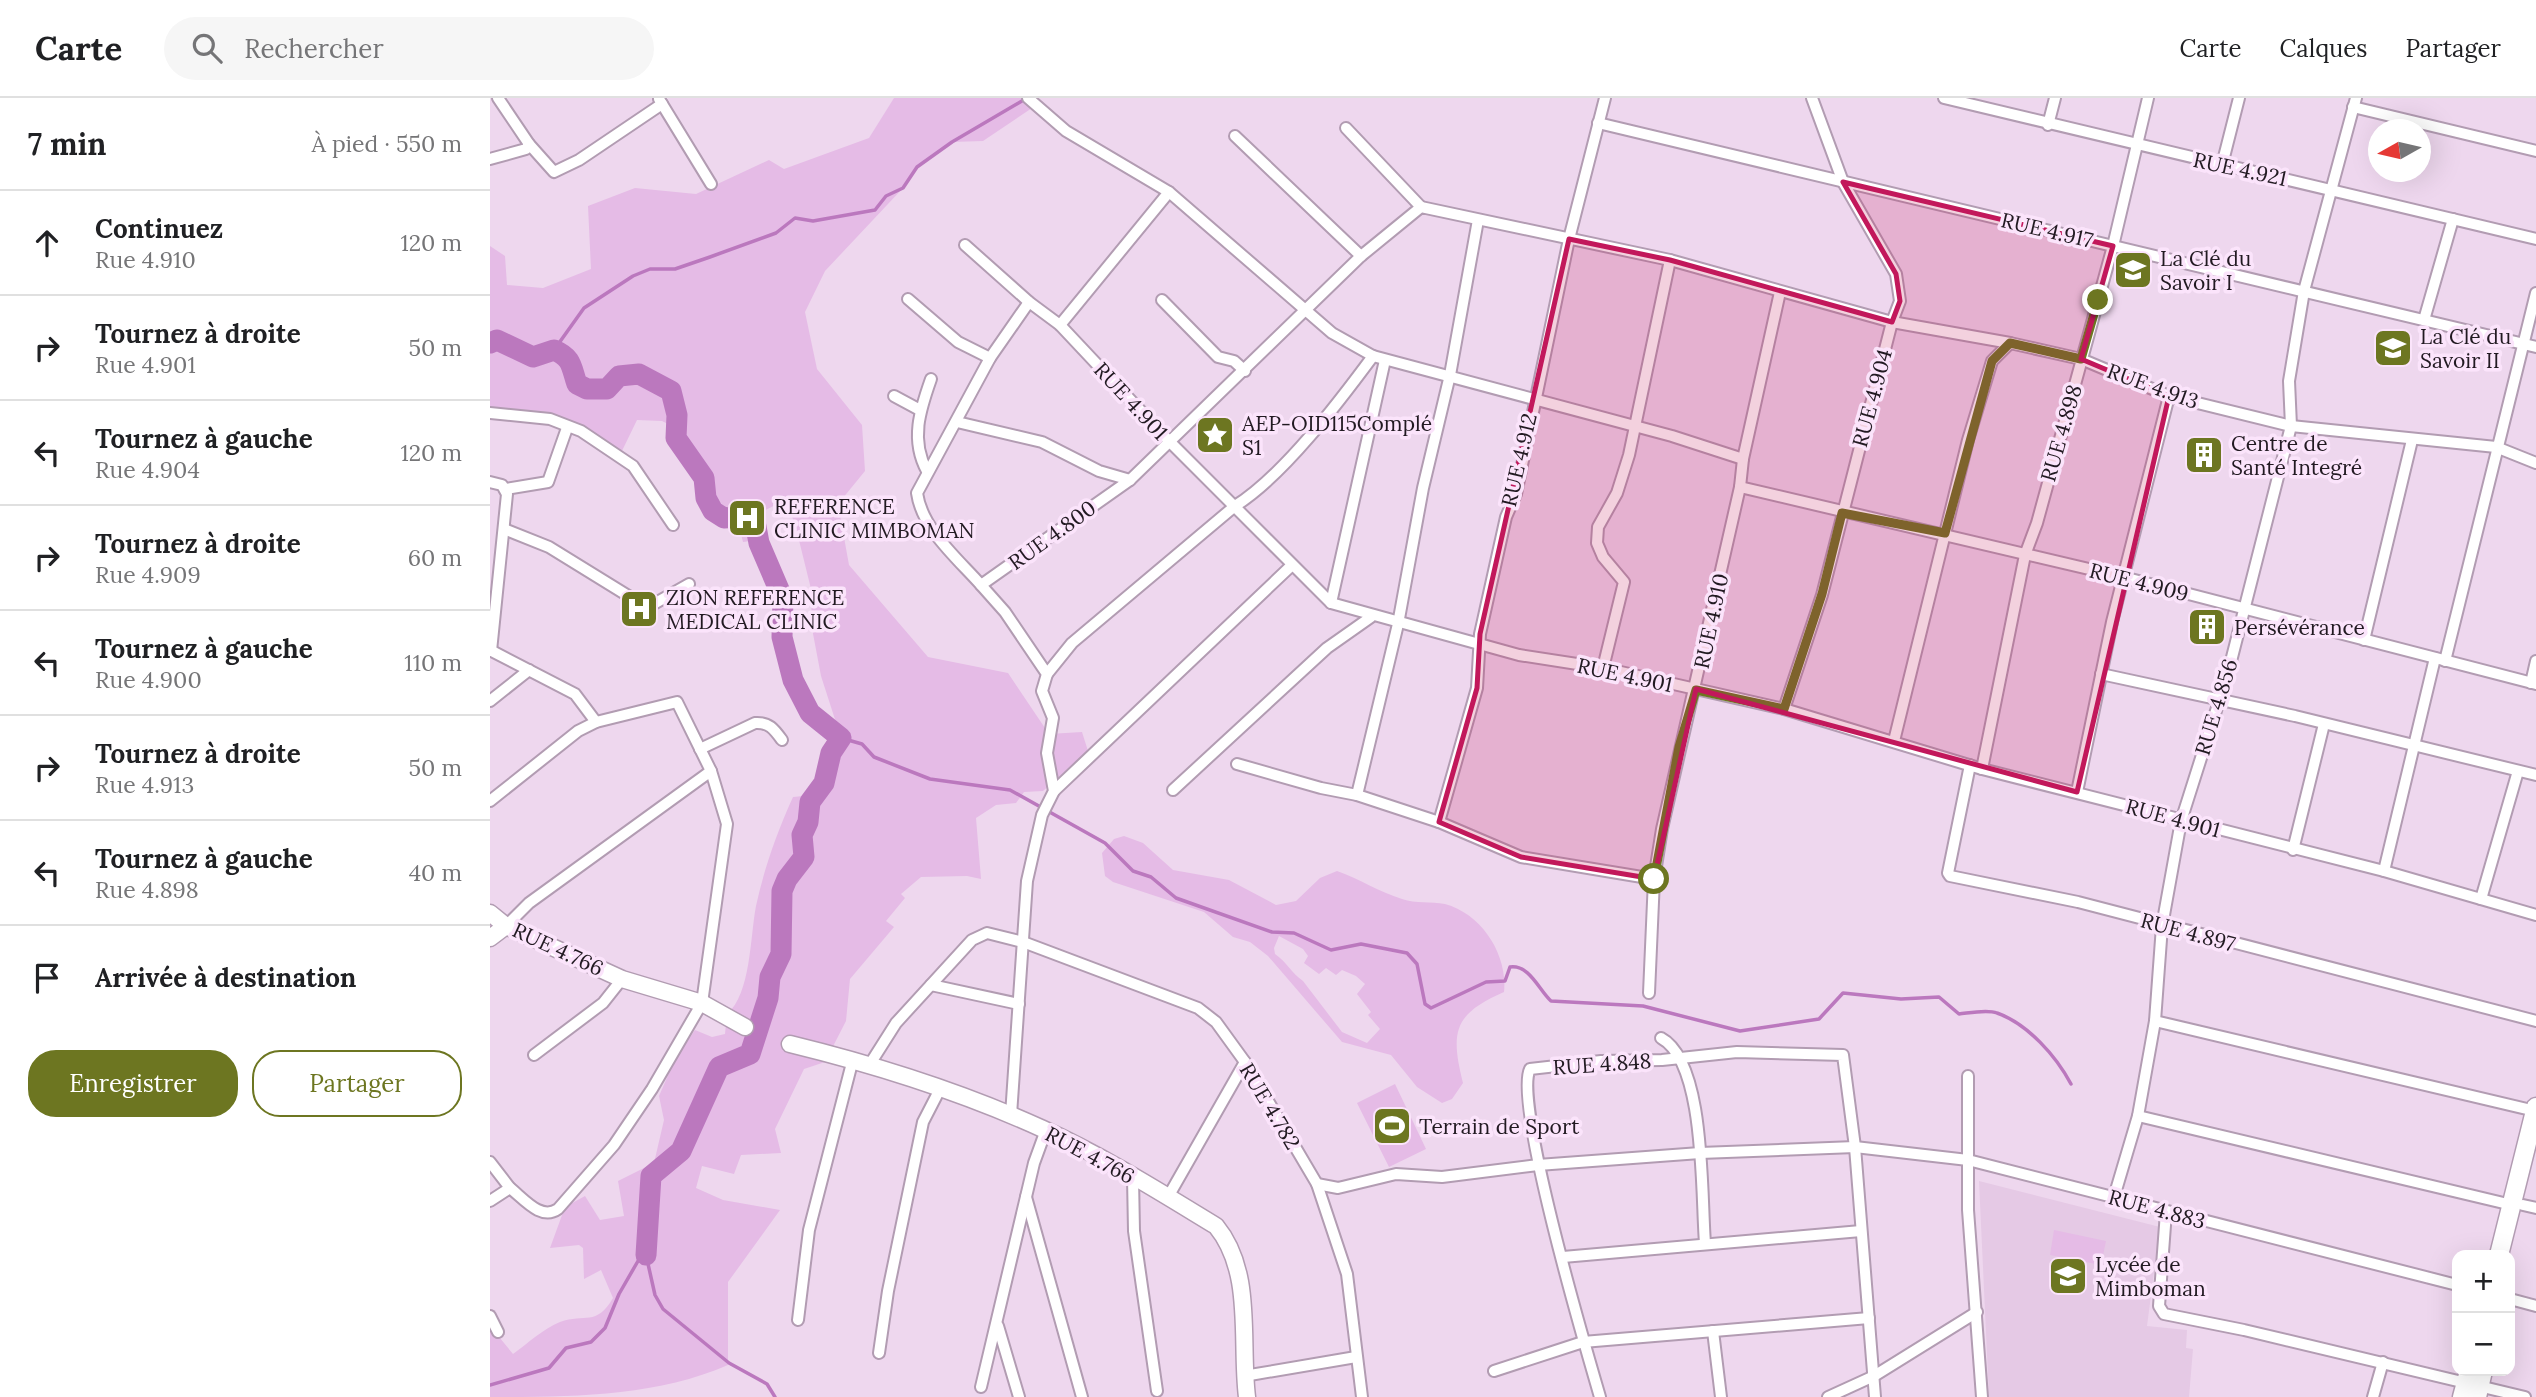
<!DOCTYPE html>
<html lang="fr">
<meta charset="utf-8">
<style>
body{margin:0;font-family:Lora,serif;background:#f6f6f6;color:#202124}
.controls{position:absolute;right:21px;bottom:21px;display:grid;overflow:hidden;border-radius:14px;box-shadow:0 7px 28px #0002}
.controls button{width:63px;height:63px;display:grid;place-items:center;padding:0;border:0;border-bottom:2px solid #e0e0e0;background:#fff;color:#202124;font:35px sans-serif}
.compass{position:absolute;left:1878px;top:21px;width:63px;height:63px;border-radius:50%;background:#fff;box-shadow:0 7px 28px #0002;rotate:262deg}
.stop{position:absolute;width:21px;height:21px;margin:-16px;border:5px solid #6d7621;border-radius:50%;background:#fff}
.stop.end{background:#6d7621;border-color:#fff;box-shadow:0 2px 7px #0008}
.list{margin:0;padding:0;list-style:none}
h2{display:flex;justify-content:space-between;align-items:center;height:91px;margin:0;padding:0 28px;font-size:30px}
h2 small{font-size:23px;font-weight:400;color:#757577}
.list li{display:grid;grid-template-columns:46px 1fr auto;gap:21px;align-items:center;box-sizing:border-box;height:105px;padding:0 28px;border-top:2px solid #e0e0e0}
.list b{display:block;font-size:26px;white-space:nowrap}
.list p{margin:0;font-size:23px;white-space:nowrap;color:#757577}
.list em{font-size:23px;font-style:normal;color:#757577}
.actions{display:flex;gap:14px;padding:21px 28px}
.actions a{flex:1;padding:16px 0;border:2px solid #6d7621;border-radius:28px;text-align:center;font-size:24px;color:#6d7621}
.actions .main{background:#6d7621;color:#fff}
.icon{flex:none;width:38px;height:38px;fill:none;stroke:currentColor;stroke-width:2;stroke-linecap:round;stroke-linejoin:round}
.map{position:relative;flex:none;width:2046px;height:1299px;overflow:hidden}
header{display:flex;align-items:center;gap:42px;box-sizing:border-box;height:98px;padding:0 35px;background:#fff;border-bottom:2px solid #e0e0e0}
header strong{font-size:33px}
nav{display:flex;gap:38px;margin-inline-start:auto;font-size:24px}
.search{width:490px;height:63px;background:#f6f6f6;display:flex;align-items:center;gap:18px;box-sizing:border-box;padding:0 24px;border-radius:38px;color:#757577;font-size:26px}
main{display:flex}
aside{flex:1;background:#fff}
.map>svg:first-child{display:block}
</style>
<header>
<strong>Carte</strong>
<div class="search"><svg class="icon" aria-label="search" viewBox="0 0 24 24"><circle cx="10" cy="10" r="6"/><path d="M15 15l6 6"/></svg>Rechercher</div>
<nav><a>Carte</a><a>Calques</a><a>Partager</a></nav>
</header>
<main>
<aside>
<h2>7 min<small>À pied · 550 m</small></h2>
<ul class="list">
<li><svg class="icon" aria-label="ahead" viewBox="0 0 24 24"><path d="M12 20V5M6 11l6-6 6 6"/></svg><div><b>Continuez</b><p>Rue 4.910</p></div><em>120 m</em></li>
<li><svg class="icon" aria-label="right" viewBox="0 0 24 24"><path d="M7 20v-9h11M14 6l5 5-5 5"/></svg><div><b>Tournez à droite</b><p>Rue 4.901</p></div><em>50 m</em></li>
<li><svg class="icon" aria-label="left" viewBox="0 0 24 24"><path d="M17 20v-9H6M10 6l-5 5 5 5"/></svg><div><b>Tournez à gauche</b><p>Rue 4.904</p></div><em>120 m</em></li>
<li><svg class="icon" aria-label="right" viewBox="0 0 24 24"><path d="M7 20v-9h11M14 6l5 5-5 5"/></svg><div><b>Tournez à droite</b><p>Rue 4.909</p></div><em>60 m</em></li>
<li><svg class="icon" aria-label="left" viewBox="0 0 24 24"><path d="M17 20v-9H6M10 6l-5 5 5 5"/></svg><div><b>Tournez à gauche</b><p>Rue 4.900</p></div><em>110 m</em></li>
<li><svg class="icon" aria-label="right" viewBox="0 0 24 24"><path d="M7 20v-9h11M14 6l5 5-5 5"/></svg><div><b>Tournez à droite</b><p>Rue 4.913</p></div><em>50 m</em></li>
<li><svg class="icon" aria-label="left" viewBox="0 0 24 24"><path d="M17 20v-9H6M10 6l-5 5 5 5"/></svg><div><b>Tournez à gauche</b><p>Rue 4.898</p></div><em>40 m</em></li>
<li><svg class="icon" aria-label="arrive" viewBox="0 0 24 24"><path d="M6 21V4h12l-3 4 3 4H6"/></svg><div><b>Arrivée à destination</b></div></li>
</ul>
<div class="actions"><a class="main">Enregistrer</a><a>Partager</a></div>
</aside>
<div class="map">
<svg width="2046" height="1299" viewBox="0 0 2046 1299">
<rect width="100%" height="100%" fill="#eed7ee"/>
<polygon fill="#e5c9e5" points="1489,1083 1670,1129 1657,1228 1697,1232 1696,1250 1703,1251 1699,1299 1499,1299"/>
<g fill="#e5bbe6" fill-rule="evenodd">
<path d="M404,0H540L548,6L493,43L462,44L427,69L413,90L335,173L315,214L327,271L372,327L375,373L348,406L359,467L438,559L518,575L559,636L592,634L598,653L553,693L534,694L526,705L506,707L486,720L491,781L477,778L431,779L411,796L415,800L396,823L404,829L360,881L356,923L335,964L314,971L285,1031L291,1055L251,1057L244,1076L212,1068L206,1090L233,1102L290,1112L238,1184V1267C165,1299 80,1299 0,1299V1228L23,1256C37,1246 54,1230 70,1224C95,1215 106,1229 123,1200L111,1172L94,1181L93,1150L89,1147L60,1150L75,1109L95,1098L110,1122L134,1118L128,1083L164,1065L174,1022L169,998L186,959L205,932L222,939L235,936L237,916C261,896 260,839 266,808C274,771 287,734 303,699C335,696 328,691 337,665C340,656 347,649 351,640L331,578L321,525L322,495L305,426L295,402L264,418L268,442L253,444L247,421C239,421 231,421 225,416C214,405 219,391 213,379C203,361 187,350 186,330L172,323L147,322L130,357L68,323L0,315V148L15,158L17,187L53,190L101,171L98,108L145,90L206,96L279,62L294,71L379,40Z"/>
<path d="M634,738L653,745L683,772L739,782L786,807L806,803L830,780L847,773C870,781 889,794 912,801C926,806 941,803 955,806C992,816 1018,857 1014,894C964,916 960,933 973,985L962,1001L952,1005L927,989L901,957L852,944L778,858L760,844L743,839L714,814L623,784L615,778L612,755L624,741ZM789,838L813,851L818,858L814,865L829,876L836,870L846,877L852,872L866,878L875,886L867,896L881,914L878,917L890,931L877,945L852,934L813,883C801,875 797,864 785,856L784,850Z"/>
<polygon points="905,986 936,1051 899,1069 867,1005"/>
<polygon points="1564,1132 1616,1143 1611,1167 1560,1157"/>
</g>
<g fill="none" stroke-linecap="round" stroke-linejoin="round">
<g stroke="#bb78be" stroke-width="3.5">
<polyline points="64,252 94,210 143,178 160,171 185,171 220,159 286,135 305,120 323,123 385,112 396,98 413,90 427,69 462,44 537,0"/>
<path d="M351,640L372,646L384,659L440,681L520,692L615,745L643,773L661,779L686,800L782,834L804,835L841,852L871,846L917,855L927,866L935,906L941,910L996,884L1015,883L1020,869C1039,866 1049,892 1061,903L1153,908L1250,933L1329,921L1353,895L1411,901L1449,899L1469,916C1479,915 1497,911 1507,915C1538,926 1566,958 1581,986"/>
<polyline points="0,1287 59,1270 76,1250 101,1244 115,1230 129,1196 148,1163 156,1157 165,1197 173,1211 239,1265 277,1286 285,1299"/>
</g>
<path stroke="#bb78be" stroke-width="21" d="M0,245L7,242L43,259L64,252C83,260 81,269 87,286L97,291H117L129,278L149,276L181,293L187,317L186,340L214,380L216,400L223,413L234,420L264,418L269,445L293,501L292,539L303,582L320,615L351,640L341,655L334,685L320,704L318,724L312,737L314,759L297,781L292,793L291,856L280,879L278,900L260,956L229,969L191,1053L161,1078L156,1157"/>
<defs>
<g id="street">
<polyline points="538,0 576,33 679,94 842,235 883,258 1182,338 1253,361"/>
<polyline points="1454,0 2046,141"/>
<polyline points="169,1 221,86"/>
<polyline points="1863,9 2046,53"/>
<polyline points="1108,25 2046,249"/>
<polyline points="1558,27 1565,0"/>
<polyline points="856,30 931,109"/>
<polyline points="745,38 871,158"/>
<polyline points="39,46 64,74 89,62 172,6"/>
<polyline points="0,61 36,51 39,46 8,0"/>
<polyline points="1732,67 1749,0"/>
<polyline points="475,147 539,204 570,227 679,343 841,505 1029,557 1113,570 1294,611 1492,671 1894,773 2046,817"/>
<polyline points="418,201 468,244 500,260"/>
<polyline points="672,202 728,259 744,263 755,273"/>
<polyline points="1934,222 1963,121"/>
<polyline points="570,227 679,94"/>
<polyline points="404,298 430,312"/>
<polyline points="0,315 60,321 91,333 143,368 183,427"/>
<polyline points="467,324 552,344 609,373 640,382"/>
<path d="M437,373C420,342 430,312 441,281"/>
<polyline points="0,384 12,387 17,396 1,553"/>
<polyline points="1250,389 1633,479 2046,586"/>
<polyline points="16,391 58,384 77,330"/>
<polyline points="14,431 59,449 153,507 162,507 199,486"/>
<path d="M491,487C467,460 432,431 427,395L500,260L539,204"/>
<polyline points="841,505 895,262"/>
<polyline points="1874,542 1922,342"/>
<polyline points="0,552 85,596 106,624"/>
<polyline points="1955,563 2046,195"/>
<polyline points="1113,570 1134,484 1113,459 1107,445 1108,429 1127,395 1139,357 1180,162"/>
<path d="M557,576L582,545L745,408C793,378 849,304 883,258"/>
<polyline points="1611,576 1805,618 2046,677"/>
<polyline points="2041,585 2046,563"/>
<polyline points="0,603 39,572"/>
<polyline points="1294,611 1332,497 1402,224 1410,203 1406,176 1353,84 1322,0"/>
<polyline points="1404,643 1478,342 1502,263 1520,245"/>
<path d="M210,651L265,625C279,624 284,631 292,642"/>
<polyline points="747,666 831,690 867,697 949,724 1031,759 1164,781"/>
<polyline points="1480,667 1458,775 1460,778 1588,804 2046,923"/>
<polyline points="1492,671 1535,457 1547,425 1623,148 1658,0"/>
<polyline points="683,692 837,550 881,519"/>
<polyline points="564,693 801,468"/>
<polyline points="1587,694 1622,524 1679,298"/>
<polyline points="867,697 908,526 933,390 960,277 988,122"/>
<path d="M0,703L88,633L106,624L187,604L221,673L237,726L212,905L162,991L124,1047L68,1111C51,1123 34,1101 20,1090L0,1103"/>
<polyline points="949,724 987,590 990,536 1016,419 1026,396 1079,141 1115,0"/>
<polyline points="1803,752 1834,626"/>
<polyline points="1894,773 1945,560"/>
<polyline points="1991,801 2028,673"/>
<polyline points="16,828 39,805 221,673"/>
<polyline points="441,887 529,906"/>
<polyline points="1159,895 1164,781 1172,731 1250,389 1253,361 1290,194"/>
<polyline points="1665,923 2045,1013"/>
<path d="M1171,940C1216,964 1211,1098 1215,1145"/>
<polyline points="44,957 113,905 132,881"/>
<polyline points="380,966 406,925 482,842 497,835 533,844 708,910 726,924 755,964 827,1086 857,1176 872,1299"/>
<polyline points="1478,978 1478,1112 1492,1299"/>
<polyline points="521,1017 537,783 552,717 564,693 557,655 563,620 552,593 557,576 515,514 491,487 640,382 871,158 931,109 1180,162 1402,224 1520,245 1591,261 1679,298 1801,328 2006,349 2046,365"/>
<polyline points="1648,1018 2022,1107"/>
<polyline points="0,1064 20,1090"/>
<polyline points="643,1080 644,1133 667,1293"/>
<polyline points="827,1086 848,1090 906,1076 952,1079 1048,1067 1210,1055 1365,1049 1478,1062 1967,1187"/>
<polyline points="536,1099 592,1299"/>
<polyline points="678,1099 755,964"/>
<polyline points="1624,1099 1648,1018 1665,923 1672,828 1691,723 1738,575 1801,328 1799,283 1814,193 1866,0"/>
<polyline points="2033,1107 2046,1110"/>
<polyline points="1676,1114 1669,1208 1674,1216 1754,1232 2035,1299"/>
<polyline points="1073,1159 1371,1133"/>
<polyline points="2020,1201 2046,1208"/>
<polyline points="0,1218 8,1234"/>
<polyline points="308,1222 319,1132 363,961"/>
<polyline points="508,1228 529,1299"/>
<polyline points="1223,1233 1231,1299"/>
<polyline points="389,1255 398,1193 433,1024 450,991"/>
<polyline points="1004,1273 1093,1244 1379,1220"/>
<polyline points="754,1278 866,1259"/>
<polyline points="491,1289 544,1065 556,1032"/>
<path d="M1110,1299C1096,1251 1023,1003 1040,971L1111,963L1172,962L1247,954L1353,957L1365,1049L1385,1299"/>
<polyline points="1338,1299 1384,1278 1487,1214"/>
<polyline points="1883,1299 1893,1264"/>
</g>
<g id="secondary">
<polyline points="0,815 16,828 132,881 212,905 255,929"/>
<polyline points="0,840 16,828"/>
<path d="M300,946C386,967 472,994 553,1031C613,1058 670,1094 726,1128C764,1174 750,1243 757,1299"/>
</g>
<g id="primary">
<polyline points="2009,1157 2046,1009"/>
<polyline points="1972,1299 1979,1273"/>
<polyline points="1987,1299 1993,1273"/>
</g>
</defs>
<use href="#street" stroke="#b29cb2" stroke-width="14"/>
<use href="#secondary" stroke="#b29cb2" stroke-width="19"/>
<use href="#primary" stroke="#b29cb2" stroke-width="21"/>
<use href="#street" stroke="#fff" stroke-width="10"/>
<use href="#secondary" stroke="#fff" stroke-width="16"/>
<use href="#primary" stroke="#fff" stroke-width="18"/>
</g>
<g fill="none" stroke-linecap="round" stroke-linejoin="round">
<polyline stroke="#6d7621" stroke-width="9" points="1164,781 1189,649 1206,592 1294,611 1332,496 1352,415 1455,435 1502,263 1520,245 1591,261 1608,202"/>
</g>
<path fill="#c2185b" fill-opacity="0.2" stroke="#c2185b" stroke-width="5" stroke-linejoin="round" d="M1353,84L1623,148L1591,261L1679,298L1587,694L1206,591L1164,781L1031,759L949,724L987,590L990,536L1079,141L1180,162L1402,224L1410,203L1406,176Z"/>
<defs>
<symbol id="school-square" viewBox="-11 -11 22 22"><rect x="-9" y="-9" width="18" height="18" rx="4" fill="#6d7621" stroke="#fbe4fb"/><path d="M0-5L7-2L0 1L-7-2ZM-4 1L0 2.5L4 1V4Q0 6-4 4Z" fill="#fff"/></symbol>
<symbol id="sight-square" viewBox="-11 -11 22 22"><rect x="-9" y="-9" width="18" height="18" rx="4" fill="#6d7621" stroke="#fbe4fb"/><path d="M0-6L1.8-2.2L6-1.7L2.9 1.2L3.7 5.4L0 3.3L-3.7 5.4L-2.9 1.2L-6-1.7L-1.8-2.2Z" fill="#fff"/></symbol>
<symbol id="building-square" viewBox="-11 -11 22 22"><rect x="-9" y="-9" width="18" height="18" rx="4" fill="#6d7621" stroke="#fbe4fb"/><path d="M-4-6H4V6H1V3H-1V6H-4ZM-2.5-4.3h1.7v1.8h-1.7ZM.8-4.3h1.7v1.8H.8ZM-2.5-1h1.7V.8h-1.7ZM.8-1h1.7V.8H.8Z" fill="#fff"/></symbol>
<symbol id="hospital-square" viewBox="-11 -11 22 22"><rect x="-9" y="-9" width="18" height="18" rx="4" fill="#6d7621" stroke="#fbe4fb"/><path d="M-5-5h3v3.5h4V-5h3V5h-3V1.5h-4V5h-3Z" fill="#fff"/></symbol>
<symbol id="stadium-square" viewBox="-11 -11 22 22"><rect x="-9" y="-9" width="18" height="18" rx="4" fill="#6d7621" stroke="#fbe4fb"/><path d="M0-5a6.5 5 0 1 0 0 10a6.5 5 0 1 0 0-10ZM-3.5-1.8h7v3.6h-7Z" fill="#fff"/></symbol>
</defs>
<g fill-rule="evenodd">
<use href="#school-square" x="1621" y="150" width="44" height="44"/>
<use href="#school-square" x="1881" y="228" width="44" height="44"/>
<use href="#sight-square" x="703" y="315" width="44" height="44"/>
<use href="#building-square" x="1692" y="335" width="44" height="44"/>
<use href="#hospital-square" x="235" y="398" width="44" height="44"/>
<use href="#hospital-square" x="127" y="489" width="44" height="44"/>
<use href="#building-square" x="1695" y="507" width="44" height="44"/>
<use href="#stadium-square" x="880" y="1006" width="44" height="44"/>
<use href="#school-square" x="1556" y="1156" width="44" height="44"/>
</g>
<g text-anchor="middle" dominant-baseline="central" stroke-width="7" stroke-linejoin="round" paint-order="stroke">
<g font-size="21" fill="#221a22" stroke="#fbe4fb">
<text transform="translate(1750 71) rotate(12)">RUE 4.921</text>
<text transform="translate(1557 132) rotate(13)">RUE 4.917</text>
<text transform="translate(1663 288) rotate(20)">RUE 4.913</text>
<text transform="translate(1382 300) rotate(-75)">RUE 4.904</text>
<text transform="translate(641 303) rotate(47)">RUE 4.901</text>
<text transform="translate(1571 335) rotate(-74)">RUE 4.898</text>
<text transform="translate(1029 362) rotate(-77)">RUE 4.912</text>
<text transform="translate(562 437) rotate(-36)">RUE 4.800</text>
<text transform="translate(1649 484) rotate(14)">RUE 4.909</text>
<text transform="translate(1221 523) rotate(-78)">RUE 4.910</text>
<text transform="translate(1135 577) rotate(12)">RUE 4.901</text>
<text transform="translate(1726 609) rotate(-73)">RUE 4.856</text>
<text transform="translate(1683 720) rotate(15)">RUE 4.901</text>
<text transform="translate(1698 834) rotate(15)">RUE 4.897</text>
<text transform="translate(68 851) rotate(25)">RUE 4.766</text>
<text transform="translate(1112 966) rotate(-4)">RUE 4.848</text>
<text transform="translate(780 1008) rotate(59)">RUE 4.782</text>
<text transform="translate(600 1057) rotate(28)">RUE 4.766</text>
<text transform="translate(1667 1111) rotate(15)">RUE 4.883</text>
</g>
<g font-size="21" fill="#221a22" stroke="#fbe4fb" text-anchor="start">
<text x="1670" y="160">La Clé du<tspan x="1670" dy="24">Savoir I</tspan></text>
<text x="1930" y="238">La Clé du<tspan x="1930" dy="24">Savoir II</tspan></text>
<text x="752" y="325">AEP-OID115Complé<tspan x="752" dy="24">S1</tspan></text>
<text x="1741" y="345">Centre de<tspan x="1741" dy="24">Santé Integré</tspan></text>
<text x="284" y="408">REFERENCE<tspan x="284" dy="24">CLINIC MIMBOMAN</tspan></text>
<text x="176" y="499">ZION REFERENCE<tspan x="176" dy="24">MEDICAL CLINIC</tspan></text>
<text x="1744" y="529">Persévérance</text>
<text x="929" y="1028">Terrain de Sport</text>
<text x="1605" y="1166">Lycée de<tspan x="1605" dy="24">Mimboman</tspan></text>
</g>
</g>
</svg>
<div class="controls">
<button>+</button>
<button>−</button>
</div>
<svg class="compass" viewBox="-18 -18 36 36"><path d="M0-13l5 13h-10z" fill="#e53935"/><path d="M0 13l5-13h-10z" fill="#757577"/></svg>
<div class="stop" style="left:1164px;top:781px"></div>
<div class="stop end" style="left:1608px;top:202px"></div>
</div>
</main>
